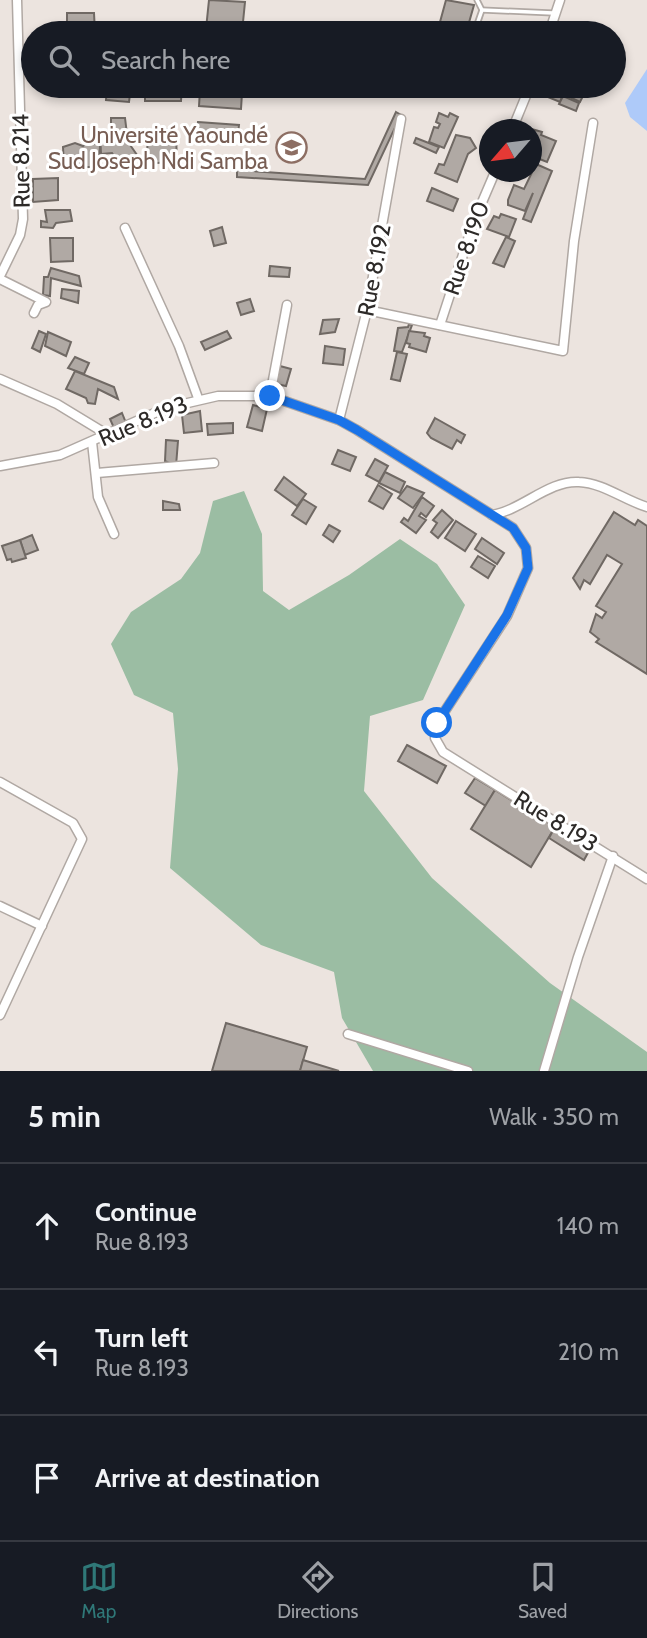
<!DOCTYPE html>
<meta charset="utf-8">
<style>
body{margin:0;font-family:Cabin,sans-serif;background:#20242c;color:#f1f3f6}
.compass{position:absolute;left:479px;top:119px;width:63px;height:63px;border-radius:50%;background:#171b24;box-shadow:0 4px 10px #0003;rotate:242deg}
.stop{position:absolute;width:21px;height:21px;margin:-16px;border:5px solid #1a73e8;border-radius:50%;background:#fff}
.stop.end{background:#1a73e8;border-color:#fff;box-shadow:0 2px 7px #0008}
.list{margin:0;padding:0;list-style:none}
h2{display:flex;justify-content:space-between;align-items:center;height:91px;margin:0;padding:0 28px;font-size:30px}
h2 small{font-size:23px;font-weight:400;color:#9ea1a6}
.list li{display:grid;grid-template-columns:46px 1fr auto;gap:21px;align-items:center;box-sizing:border-box;height:126px;padding:0 28px;border-top:2px solid #363941}
.list b{display:block;font-size:26px;white-space:nowrap}
.list p{margin:0;font-size:23px;white-space:nowrap;color:#9ea1a6}
.list em{font-size:23px;font-style:normal;color:#9ea1a6}
.icon{flex:none;width:38px;height:38px;fill:none;stroke:currentColor;stroke-width:2;stroke-linecap:round;stroke-linejoin:round}
.map{position:relative;flex:none;width:647px;height:1071px;overflow:hidden}
.search{position:absolute;background:#171b24;box-shadow:0 4px 10px #0003;left:21px;right:21px;top:21px;height:77px;display:flex;align-items:center;gap:18px;box-sizing:border-box;padding:0 24px;border-radius:38px;color:#9ea1a6;font-size:26px}
.sheet{height:469px;background:#171b24}
nav{display:flex;justify-content:space-around;align-items:center;box-sizing:border-box;height:98px;border-top:2px solid #363941;background:#171b24;font-size:19px;color:#9ea1a6}
nav a{display:grid;justify-items:center;gap:4px}
nav .on{color:#2f7878}
.map>svg:first-child{display:block}
</style>
<div class="map">
<svg width="647" height="1071" viewBox="0 0 647 1071">
<rect width="100%" height="100%" fill="#ece4df"/>
<polygon fill="#9bbda3" points="244,491 262,534 263,591 289,610 349,575 400,539 437,564 465,605 423,700 370,716 364,791 432,878 550,983 647,1052 647,1071 373,1071 342,1018 334,972 261,945 170,868 178,769 173,713 134,695 111,644 131,612 181,579 200,553 213,501"/>
<polygon fill="#aecaf9" points="647,69 647,131 630,117 625,103"/>
<g fill="#b0a9a4" stroke="#706964" stroke-width="2">
<polygon points="209,0 245,2 242,32 206,29"/>
<polygon points="446,0 474,5 466,33 437,33"/>
<polygon points="67,13 94,13 95,33 67,33"/>
<rect x="109" y="26" width="24" height="7"/>
<polygon points="107,86 122,86 121,93 130,94 129,102 106,100"/>
<polygon points="145,86 182,86 181,101 145,101"/>
<polygon points="200,86 242,86 242,90"/>
<polygon points="541,86 562,86 566,87 560,102 538,93"/>
<polygon points="567,86 584,94 580,102 563,94"/>
<polygon points="200,90 242,93 241,109 199,106"/>
<polygon points="563,96 579,103 576,111 559,104"/>
<polygon points="396,112 401,115 368,185 237,177 237,170 365,179"/>
<polygon points="439,113 448,117 450,113 458,117 444,148 429,142 434,127 438,128 440,124 436,122"/>
<polygon points="111,118 125,118 128,142 137,155 120,165 112,153 101,154 100,130 111,130"/>
<polygon points="198,122 239,125 238,134 197,132"/>
<polygon points="528,128 542,132 541,135 556,141 547,162 532,156 532,130"/>
<polygon points="168,129 168,134 176,136 177,161 148,164 147,137 156,136 159,130"/>
<polygon points="456,135 470,138 476,148 468,154 457,182 435,173 439,164 444,165"/>
<polygon points="416,138 439,147 436,153 414,143"/>
<polygon points="88,142 100,145 99,167 64,167 63,147 75,143 83,146"/>
<polygon points="536,164 552,171 531,222 523,219 533,193 525,211 508,205 508,200 514,185 524,189"/>
<polygon points="58,178 58,200 33,202 33,179"/>
<polygon points="432,188 458,199 453,211 427,201"/>
<polygon points="45,210 70,210 72,221 56,223 53,228 41,227 41,221 47,222"/>
<polygon points="501,214 516,219 509,237 487,229 494,216 499,218"/>
<polygon points="222,227 226,243 214,246 210,231"/>
<polygon points="506,237 515,241 504,267 493,263"/>
<polygon points="50,238 73,238 73,261 51,262"/>
<polygon points="270,266 290,268 289,277 269,276"/>
<polygon points="51,268 79,276 81,286 51,278 50,296 43,295 44,277 48,277"/>
<polygon points="62,289 79,291 78,303 61,298"/>
<polygon points="250,299 254,311 241,315 237,303"/>
<polygon points="339,319 335,332 320,334 323,320"/>
<polygon points="409,324 412,325 402,352 394,351 398,328 408,327"/>
<polygon points="39,331 46,334 40,352 32,348"/>
<polygon points="227,331 231,338 205,350 201,342"/>
<polygon points="409,331 425,333 424,336 430,338 426,352 409,347 410,344 406,343"/>
<polygon points="48,332 71,342 66,356 45,346"/>
<polygon points="325,346 345,349 343,365 323,363"/>
<polygon points="397,352 407,354 400,381 391,379"/>
<polygon points="75,357 89,363 84,374 68,368"/>
<polygon points="280,366 291,369 286,386 276,384"/>
<polygon points="75,371 114,387 118,399 98,389 95,404 88,403 86,398 66,389"/>
<polygon points="253,405 267,409 262,431 247,427"/>
<polygon points="200,411 202,431 184,433 182,415"/>
<polygon points="122,413 126,423 114,428 110,419"/>
<polygon points="435,418 465,435 461,443 457,440 452,449 431,438 427,433"/>
<polygon points="233,423 233,433 208,435 207,424"/>
<polygon points="166,440 178,441 176,466 165,461"/>
<polygon points="338,450 356,457 350,471 332,464"/>
<polygon points="375,459 388,466 379,482 366,475"/>
<polygon points="385,472 405,482 400,493 379,483"/>
<polygon points="284,477 306,494 297,506 275,490"/>
<polygon points="378,485 392,494 383,509 369,501"/>
<polygon points="407,486 424,493 413,508 398,498"/>
<polygon points="422,497 434,506 426,517 421,513 419,516 426,520 416,533 401,522 404,518 408,521"/>
<polygon points="303,499 316,507 306,524 292,515"/>
<polygon points="163,501 179,504 180,510 163,510"/>
<polygon points="442,510 453,520 438,538 431,532 437,523 433,520"/>
<polygon points="614,512 635,525 638,520 647,526 647,674 596,642 599,639 590,632 596,614 602,618 606,612 596,606 622,564 607,555 590,584 584,580 580,589 573,578"/>
<polygon points="456,521 476,534 465,551 445,538"/>
<polygon points="329,525 340,531 333,542 323,535"/>
<polygon points="32,535 38,550 25,555 20,540"/>
<polygon points="482,538 504,553 497,564 475,549"/>
<polygon points="20,540 26,558 12,562 11,559 7,560 2,546"/>
<polygon points="478,556 495,566 488,578 471,567"/>
<polygon points="407,745 446,766 437,783 398,761"/>
<polygon points="475,778 495,790 486,806 465,793"/>
<polygon points="495,790 555,827 531,867 471,829"/>
<polygon points="555,827 590,849 584,860 549,838"/>
<polygon points="226,1023 307,1047 300,1071 212,1071"/>
<polygon points="303,1060 339,1071 300,1071"/>
</g>
<g fill="none" stroke-linecap="round" stroke-linejoin="round">
<defs>
<g id="service">
<polyline points="482,10 553,13"/>
<polyline points="474,33 482,10 477,0"/>
</g>
<g id="minor">
<polyline points="549,33 560,0"/>
<polyline points="512,130 530,86"/>
<polyline points="125,228 179,346 198,398"/>
<polyline points="0,276 20,235 23,219 17,0"/>
<polyline points="0,279 46,302 38,305 34,313"/>
<polyline points="367,310 563,351 574,241 593,123"/>
<polyline points="440,325 474,221 495,172"/>
<polyline points="0,379 57,404 108,435"/>
<polyline points="270,396 287,305"/>
<polyline points="339,420 367,310 401,119"/>
<polyline points="92,442 98,497 114,534"/>
<polyline points="0,466 60,455 166,408 218,396 270,396 339,420 357,430 513,528 526,548 528,568 507,616 437,723 435,738 443,752 647,879"/>
<polyline points="97,473 214,463"/>
<path d="M492,515C522,510 549,480 579,482C603,483 624,500 647,507"/>
<polyline points="0,782 73,823 82,839 0,1015"/>
<polyline points="0,906 42,926"/>
<polyline points="348,1034 468,1071"/>
<polyline points="544,1071 578,957 613,856"/>
</g>
</defs>
<use href="#service" stroke="#b0a8a3" stroke-width="7"/>
<use href="#minor" stroke="#b0a8a3" stroke-width="11"/>
<use href="#service" stroke="#fff" stroke-width="3.5"/>
<use href="#minor" stroke="#fff" stroke-width="8"/>
</g>
<g fill="none" stroke-linecap="round" stroke-linejoin="round">
<polyline stroke="#1a73e8" stroke-width="9" points="270,396 339,420 357,430 513,528 526,548 528,568 507,615 437,723"/>
</g>
<defs>
<symbol id="university-ring" viewBox="-11 -11 22 22"><circle r="9.5" fill="#fff" stroke="#8d6e63" stroke-width="1.5"/><path d="M0-5L7-2L0 1L-7-2ZM-4 1L0 2.5L4 1V4Q0 6-4 4Z" fill="#8d6e63"/></symbol>
</defs>
<g fill-rule="evenodd">
<use href="#university-ring" x="274" y="130" width="35" height="35"/>
</g>
<g text-anchor="middle" dominant-baseline="central" stroke-width="6" stroke-linejoin="round" paint-order="stroke">
<g font-size="23" fill="#785e54" stroke="#fff" text-anchor="end">
<text x="268" y="135">Université Yaoundé<tspan x="268" dy="26">Sud Joseph Ndi Samba</tspan></text>
</g>
<g font-size="23" fill="#2d2a28" stroke="#fff">
<text transform="translate(21 161) rotate(-91)">Rue 8.214</text>
<text transform="translate(466 248) rotate(-71)">Rue 8.190</text>
<text transform="translate(374 270) rotate(-79)">Rue 8.192</text>
<text transform="translate(143 421) rotate(-23)">Rue 8.193</text>
<text transform="translate(556 821) rotate(32)">Rue 8.193</text>
</g>
</g>
</svg>
<svg class="compass" viewBox="-18 -18 36 36"><path d="M0-13l5 13h-10z" fill="#e53935"/><path d="M0 13l5-13h-10z" fill="#9ea1a6"/></svg>
<div class="stop" style="left:437px;top:723px"></div>
<div class="stop end" style="left:270px;top:396px"></div>
<div class="search"><svg class="icon" aria-label="search" viewBox="0 0 24 24"><circle cx="10" cy="10" r="6"/><path d="M15 15l6 6"/></svg>Search here</div>
</div>
<section class="sheet">
<h2>5 min<small>Walk · 350 m</small></h2>
<ul class="list">
<li><svg class="icon" aria-label="ahead" viewBox="0 0 24 24"><path d="M12 20V5M6 11l6-6 6 6"/></svg><div><b>Continue</b><p>Rue 8.193</p></div><em>140 m</em></li>
<li><svg class="icon" aria-label="left" viewBox="0 0 24 24"><path d="M17 20v-9H6M10 6l-5 5 5 5"/></svg><div><b>Turn left</b><p>Rue 8.193</p></div><em>210 m</em></li>
<li><svg class="icon" aria-label="arrive" viewBox="0 0 24 24"><path d="M6 21V4h12l-3 4 3 4H6"/></svg><div><b>Arrive at destination</b></div></li>
</ul>
</section>
<nav>
<a class="on"><svg class="icon" aria-label="map" viewBox="0 0 24 24"><path d="M3 6l6-2 6 2 6-2v14l-6 2-6-2-6 2zM9 4v14M15 6v14"/></svg>Map</a>
<a><svg class="icon" aria-label="directions" viewBox="0 0 24 24"><path d="M12 3l9 9-9 9-9-9zM9 14v-3h6M13 9l2 2-2 2"/></svg>Directions</a>
<a><svg class="icon" aria-label="saved" viewBox="0 0 24 24"><path d="M7 4h10v16l-5-4-5 4z"/></svg>Saved</a>
</nav>
